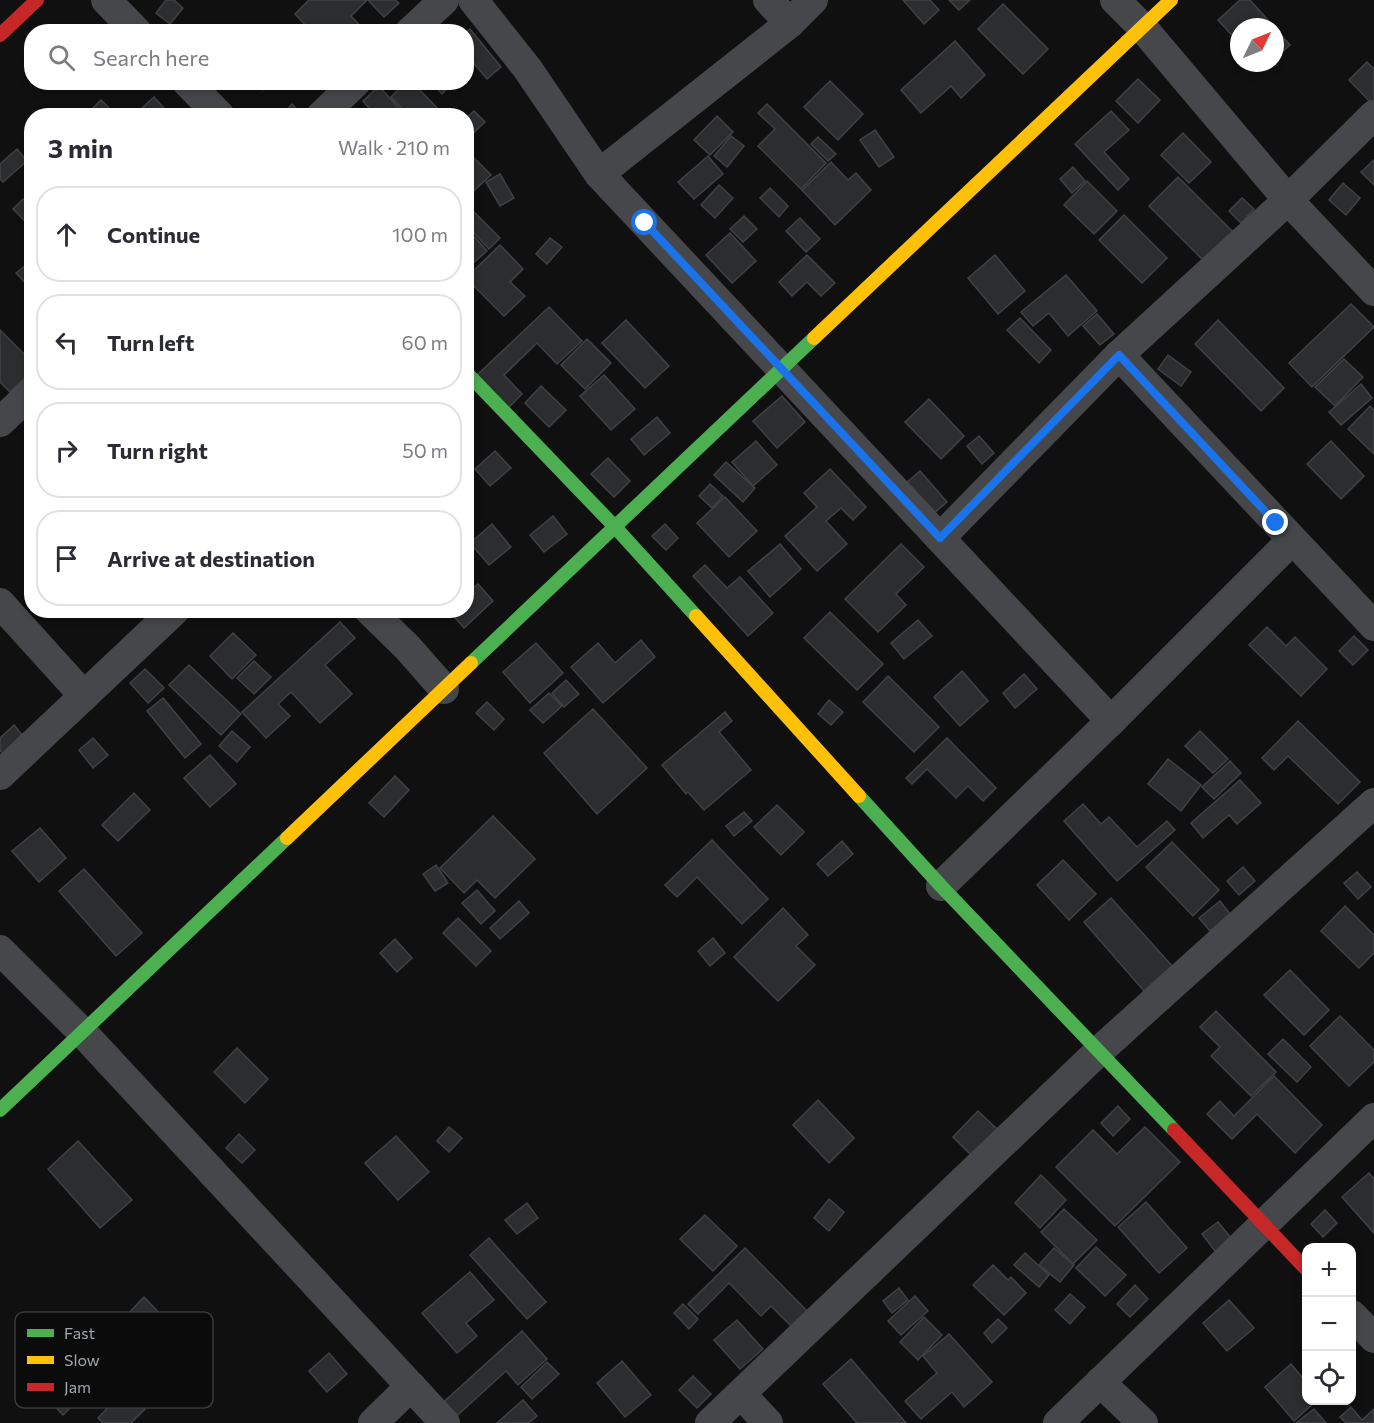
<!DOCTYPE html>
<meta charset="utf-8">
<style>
body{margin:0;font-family:Commissioner,sans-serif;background:#f7f7f7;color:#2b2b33}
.controls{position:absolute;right:18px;bottom:18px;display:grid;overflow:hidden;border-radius:12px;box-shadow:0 3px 9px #0003}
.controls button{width:54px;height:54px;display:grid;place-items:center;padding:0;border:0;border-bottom:2px solid #e1e1e2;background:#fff;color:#2b2b33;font:30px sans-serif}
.compass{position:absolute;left:1230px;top:18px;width:54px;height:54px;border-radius:50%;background:#fff;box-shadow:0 3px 9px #0003;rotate:47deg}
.stop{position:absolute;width:18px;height:18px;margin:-14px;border:4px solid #1a73e8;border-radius:50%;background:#fff}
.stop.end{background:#1a73e8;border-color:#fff;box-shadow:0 2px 6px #0008}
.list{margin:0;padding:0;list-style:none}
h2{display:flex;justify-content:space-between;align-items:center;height:78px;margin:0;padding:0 24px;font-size:26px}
h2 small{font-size:20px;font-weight:400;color:#7c7c81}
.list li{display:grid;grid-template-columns:39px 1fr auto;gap:18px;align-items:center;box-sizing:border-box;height:96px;margin:0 12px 12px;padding:0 12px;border:2px solid #e1e1e2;border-radius:24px}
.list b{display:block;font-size:22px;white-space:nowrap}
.list em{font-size:20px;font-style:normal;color:#7c7c81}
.icon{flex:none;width:33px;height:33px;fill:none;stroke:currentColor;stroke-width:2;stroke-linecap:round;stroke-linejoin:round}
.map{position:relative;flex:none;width:1374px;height:1423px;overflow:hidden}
.search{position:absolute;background:#fff;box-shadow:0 3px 9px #0003;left:24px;top:24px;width:450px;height:66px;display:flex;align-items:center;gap:15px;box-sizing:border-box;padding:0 21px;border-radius:24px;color:#7c7c81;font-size:22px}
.panel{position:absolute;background:#fff;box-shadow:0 3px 9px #0003;left:24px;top:108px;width:450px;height:510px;border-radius:24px}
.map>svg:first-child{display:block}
</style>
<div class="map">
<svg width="1374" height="1423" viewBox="0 0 1374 1423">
<rect width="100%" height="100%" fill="#101011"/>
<g fill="#2c2d2e" stroke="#404144" stroke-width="1.5">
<polygon points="166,0 174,0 183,8 170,24 156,13"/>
<polygon points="309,0 367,0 351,16 366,32 312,32 295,14"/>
<polygon points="368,0 395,0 399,3 384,17"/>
<polygon points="903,0 930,0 939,10 924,24"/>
<polygon points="949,0 970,0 959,10"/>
<polygon points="1240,0 1250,0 1274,27 1239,27 1239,43 1218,20"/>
<polygon points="1003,4 1048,49 1023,74 978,29"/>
<polygon points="1275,28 1290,45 1275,58"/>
<polygon points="470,29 501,67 487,79 466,54 466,32"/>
<polygon points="955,41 985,75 961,98 951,86 921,113 901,90"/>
<polygon points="1367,62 1374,69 1374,106 1349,80"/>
<polygon points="1257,63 1269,63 1263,69"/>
<polygon points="1138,79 1160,100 1138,123 1116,101"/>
<polygon points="830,81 863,114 838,140 804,107"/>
<polygon points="255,82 271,82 263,90"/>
<polygon points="406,82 412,82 445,116 409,116 391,97"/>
<polygon points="431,82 454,82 442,94"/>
<polygon points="379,86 406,116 376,116 363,101"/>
<polygon points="154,97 171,116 147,116 141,109"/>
<polygon points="101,100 117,116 85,116"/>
<polygon points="292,104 303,116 280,116"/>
<polygon points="767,104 826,163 801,189 758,146 775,129 758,113"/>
<polygon points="474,111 485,122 466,140 466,118"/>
<polygon points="1111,111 1129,130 1104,152 1129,179 1118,190 1075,144"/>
<polygon points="717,116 733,132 710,155 694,140"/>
<polygon points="875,130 894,157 879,167 860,140"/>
<polygon points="1183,133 1211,162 1189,183 1161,155"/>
<polygon points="731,136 744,146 727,167 714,156"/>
<polygon points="818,137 836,154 828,161 811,144"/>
<polygon points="17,149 27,161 3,182 0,179 0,164"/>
<polygon points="466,150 491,175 466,198"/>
<polygon points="708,156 723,174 694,199 678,182"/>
<polygon points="1374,160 1374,185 1361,172"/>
<polygon points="831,162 848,180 856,173 871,190 835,225 802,190"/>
<polygon points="1073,167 1085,181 1072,193 1060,179"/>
<polygon points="500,174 514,198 500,206 486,182"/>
<polygon points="1178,177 1236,235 1207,264 1149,206"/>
<polygon points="1087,181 1117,211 1094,234 1064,205"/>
<polygon points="1343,183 1360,198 1346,215 1329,200"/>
<polygon points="719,185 733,198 715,218 701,205"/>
<polygon points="770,188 788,206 779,217 760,198"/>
<polygon points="1242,198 1254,209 1241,223 1229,211"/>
<polygon points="23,199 32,207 32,228 13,209"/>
<polygon points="470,208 500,238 489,249 474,233 466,241 466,212"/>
<polygon points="1124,215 1167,258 1142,283 1099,240"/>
<polygon points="744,216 757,229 743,242 730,229"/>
<polygon points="800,218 820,239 806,252 786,231"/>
<polygon points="730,233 756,261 732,283 706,255"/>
<polygon points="475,237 487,251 466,269 466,244"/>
<polygon points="550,238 562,247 547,264 536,254"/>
<polygon points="500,245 523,269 510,282 525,296 504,316 466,278"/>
<polygon points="807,255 835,283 821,296 807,282 792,296 779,282"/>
<polygon points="995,255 1025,291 998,314 968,278"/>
<polygon points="32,260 32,290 16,273"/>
<polygon points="1066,275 1097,311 1068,336 1049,313 1033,326 1021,312"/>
<polygon points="466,278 473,286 466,291"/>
<polygon points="1351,304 1374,327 1312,387 1289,363"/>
<polygon points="549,307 582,341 557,364 537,343 504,375 522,394 506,410 475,377"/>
<polygon points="1097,314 1114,334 1100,345 1083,326"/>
<polygon points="1020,318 1051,350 1039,363 1007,330"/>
<polygon points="626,320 669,366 645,388 602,343"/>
<polygon points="1218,320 1284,388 1261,411 1195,344"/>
<polygon points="0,330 32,362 32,371 10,392 0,382"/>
<polygon points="587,339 611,363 585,389 561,365"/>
<polygon points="1168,355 1191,372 1181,386 1158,369"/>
<polygon points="1344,359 1363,377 1335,406 1315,387"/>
<polygon points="604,375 635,409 611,430 580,396"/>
<polygon points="1361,384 1372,398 1341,425 1329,412"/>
<polygon points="541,386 566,410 549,427 525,403"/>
<polygon points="782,396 805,422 777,448 753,421"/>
<polygon points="929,399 964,436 941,459 905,422"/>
<polygon points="1370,406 1374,410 1374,454 1348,429"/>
<polygon points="657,417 670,433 644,455 631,439"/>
<polygon points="979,436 994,453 982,464 967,446"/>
<polygon points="756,441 777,465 753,486 732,462"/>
<polygon points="1331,441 1364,476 1341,499 1307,464"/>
<polygon points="495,451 511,468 490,486 475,469"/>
<polygon points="608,458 630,481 614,497 591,474"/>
<polygon points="726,462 755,488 743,502 714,475"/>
<polygon points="830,469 866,507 853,520 841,508 826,521 847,544 817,571 785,536 817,507 804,493"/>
<polygon points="920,471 947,502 932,515 905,484"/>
<polygon points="710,484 723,496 712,508 699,496"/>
<polygon points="725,497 757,531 729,557 697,523"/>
<polygon points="553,516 567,534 544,552 530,535"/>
<polygon points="492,524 511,547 489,565 470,543"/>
<polygon points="665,524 678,538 666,550 652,536"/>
<polygon points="780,544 801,569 770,597 748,571"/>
<polygon points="901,544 924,567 896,594 906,605 878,632 845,599"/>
<polygon points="705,565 727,588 740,577 773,613 748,636 693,576"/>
<polygon points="478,584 493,601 464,628 449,611 466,610 466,594"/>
<polygon points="830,612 883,664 857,690 804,638"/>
<polygon points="918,620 932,636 904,659 891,643"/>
<polygon points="340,622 355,638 325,665 352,694 320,723 291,692 278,704 290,716 266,738 242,712"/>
<polygon points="1267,627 1286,646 1295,637 1327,669 1301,696 1249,645"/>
<polygon points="233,633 256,655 232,679 210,656"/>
<polygon points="1354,636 1368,650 1353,665 1339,651"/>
<polygon points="641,640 655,657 603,703 571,667 598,643 615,663"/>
<polygon points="536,643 563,673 530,703 503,672"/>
<polygon points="254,661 271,677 254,694 237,678"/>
<polygon points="189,665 241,714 221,735 169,685"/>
<polygon points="145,669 164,688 148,703 130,683"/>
<polygon points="962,671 988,701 960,726 934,697"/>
<polygon points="1024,674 1037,689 1015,708 1003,693"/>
<polygon points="888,676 939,727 914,752 863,702"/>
<polygon points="566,680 579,694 564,707 552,693"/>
<polygon points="549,693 562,706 543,723 530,710"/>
<polygon points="163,698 201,744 185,758 147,711"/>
<polygon points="829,700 843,712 831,725 818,714"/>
<polygon points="487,702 504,719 494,730 476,713"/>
<polygon points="593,709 647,768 597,814 544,753"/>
<polygon points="725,712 732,721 719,732 751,770 704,810 688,792 686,794 662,765"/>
<polygon points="1298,721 1360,782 1338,804 1288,756 1274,770 1262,758"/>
<polygon points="14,725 26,740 5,757 0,750 0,738"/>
<polygon points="232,731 250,747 237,762 219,746"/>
<polygon points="1200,731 1228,759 1213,773 1185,746"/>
<polygon points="93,738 108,755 93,768 79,750"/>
<polygon points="947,738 996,788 983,801 968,786 956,798 927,769 912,784 906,778"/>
<polygon points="210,755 236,784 210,807 184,778"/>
<polygon points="1168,759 1201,785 1181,811 1148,784"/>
<polygon points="1230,761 1241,773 1214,799 1202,787"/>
<polygon points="395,776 409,790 384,817 369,803"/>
<polygon points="1240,780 1261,803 1237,824 1229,815 1203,838 1191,823"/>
<polygon points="134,793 150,810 118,841 102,825"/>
<polygon points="1083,804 1101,824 1109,817 1137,847 1167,821 1175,830 1117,881 1064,821"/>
<polygon points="777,805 804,832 781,855 754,827"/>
<polygon points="744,812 752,821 734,836 726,826"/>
<polygon points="493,816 535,859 495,898 477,880 464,893 440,868"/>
<polygon points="40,828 66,858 39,882 12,851"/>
<polygon points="712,840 768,899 742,924 697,877 677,897 665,885"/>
<polygon points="842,841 853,854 828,876 817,864"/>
<polygon points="1172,842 1219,890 1193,916 1146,867"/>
<polygon points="1063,860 1096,894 1069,920 1037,885"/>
<polygon points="436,865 448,883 435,891 423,874"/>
<polygon points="1243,867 1255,881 1239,895 1227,881"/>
<polygon points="84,869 142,933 116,956 59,891"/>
<polygon points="1357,872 1371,887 1358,899 1344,883"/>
<polygon points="477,890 495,911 481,924 462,903"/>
<polygon points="1111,898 1172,966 1144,991 1084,922"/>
<polygon points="519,901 529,913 500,939 490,928"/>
<polygon points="1220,901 1230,914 1210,931 1199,918"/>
<polygon points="1345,906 1374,935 1374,953 1359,968 1321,931"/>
<polygon points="783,908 808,935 796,946 815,965 778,1001 734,957"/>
<polygon points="458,918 491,951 476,966 443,933"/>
<polygon points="713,938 725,953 710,966 698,951"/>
<polygon points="395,939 412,958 397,972 380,953"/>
<polygon points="1290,970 1329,1010 1304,1035 1264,995"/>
<polygon points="1216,1011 1276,1072 1251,1096 1211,1056 1220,1047 1200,1027"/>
<polygon points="1340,1016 1374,1050 1374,1062 1349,1086 1310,1046"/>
<polygon points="1283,1039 1311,1067 1297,1082 1268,1054"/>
<polygon points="237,1048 268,1079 245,1103 214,1072"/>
<polygon points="1274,1076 1322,1125 1295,1153 1257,1114 1232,1139 1207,1114 1220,1101 1234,1116"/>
<polygon points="818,1100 854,1138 829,1163 793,1125"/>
<polygon points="1118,1106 1130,1119 1113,1136 1101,1123"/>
<polygon points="978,1111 997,1129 971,1155 953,1137"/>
<polygon points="449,1127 462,1138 449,1152 437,1141"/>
<polygon points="1145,1127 1180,1162 1115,1226 1056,1167 1093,1130 1117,1154"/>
<polygon points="239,1134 255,1150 242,1163 226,1148"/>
<polygon points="396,1136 429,1172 398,1200 365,1163"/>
<polygon points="78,1141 132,1200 100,1228 48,1169"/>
<polygon points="1369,1173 1374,1179 1374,1233 1342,1197"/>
<polygon points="1041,1175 1066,1200 1040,1228 1015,1203"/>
<polygon points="829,1199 844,1212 829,1231 814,1218"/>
<polygon points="1146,1202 1187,1248 1159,1273 1118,1227"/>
<polygon points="527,1203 538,1218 517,1234 505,1220"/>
<polygon points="1064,1209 1097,1240 1073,1264 1041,1232"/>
<polygon points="1325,1210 1337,1223 1323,1237 1311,1224"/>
<polygon points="705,1215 737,1246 713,1271 680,1239"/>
<polygon points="1218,1222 1231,1238 1215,1251 1202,1234"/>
<polygon points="489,1238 546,1302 527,1319 470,1255"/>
<polygon points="1096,1247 1126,1275 1105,1296 1076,1268"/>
<polygon points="745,1248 808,1312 793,1328 771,1306 761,1316 729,1283 698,1314 688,1304"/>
<polygon points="1054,1248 1074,1265 1060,1282 1039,1265"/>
<polygon points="1025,1253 1049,1275 1039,1287 1014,1265"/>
<polygon points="993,1265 1008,1280 1011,1277 1026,1293 1004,1315 973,1285"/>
<polygon points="470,1272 494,1300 466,1323 477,1336 457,1353 422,1313"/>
<polygon points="1135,1285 1148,1299 1130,1317 1117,1304"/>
<polygon points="899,1288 908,1300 892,1313 883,1301"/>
<polygon points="1070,1294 1085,1307 1070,1324 1055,1310"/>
<polygon points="915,1296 928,1311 901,1335 888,1321"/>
<polygon points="144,1297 163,1317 146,1334 126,1316"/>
<polygon points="1229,1300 1254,1328 1227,1351 1203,1323"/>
<polygon points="683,1304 698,1319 689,1329 674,1313"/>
<polygon points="924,1317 942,1335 918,1360 900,1342"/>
<polygon points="998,1319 1007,1328 992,1343 984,1333"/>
<polygon points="737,1320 763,1349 740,1369 714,1340"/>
<polygon points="98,1331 123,1356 63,1415 38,1389"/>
<polygon points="522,1331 547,1359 518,1385 506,1371 450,1422 437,1408"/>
<polygon points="949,1334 992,1382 964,1407 952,1392 921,1419 905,1401 937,1373 923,1356"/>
<polygon points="329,1353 347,1374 327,1392 309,1371"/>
<polygon points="851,1359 906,1423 857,1423 823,1384"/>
<polygon points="622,1361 651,1395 625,1417 597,1383"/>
<polygon points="547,1362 559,1374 532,1399 521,1387"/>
<polygon points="1291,1364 1306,1382 1306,1400 1317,1400 1294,1421 1265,1387"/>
<polygon points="693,1376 711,1394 697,1408 679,1390"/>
<polygon points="125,1390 145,1409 131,1423 103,1423 98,1418"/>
<polygon points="523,1400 537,1416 529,1423 497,1423"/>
<polygon points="1351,1407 1362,1420 1374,1409 1374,1423 1346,1423 1340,1417"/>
<polygon points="1314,1409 1326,1423 1296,1423"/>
</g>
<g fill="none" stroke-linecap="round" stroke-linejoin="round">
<g stroke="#45474a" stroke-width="30">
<polyline points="106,0 137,32"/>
<polyline points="473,0 527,68 599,174 1111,721"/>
<polyline points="768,0 790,23"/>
<polyline points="1115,0 1142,27 1288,200 1374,291"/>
<polyline points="410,32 444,0"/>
<polyline points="187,82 220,116"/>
<polyline points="321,116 356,82"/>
<polyline points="599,174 790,23 813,0"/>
<polyline points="1119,355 1374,626"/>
<polyline points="0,422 32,392"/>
<polyline points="940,538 1119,355 1288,200 1374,115"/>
<polyline points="0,603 84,696"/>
<polyline points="369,610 407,647 444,689"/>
<polyline points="0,775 175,610"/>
<polyline points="941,886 1111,721 1292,540"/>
<polyline points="0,950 82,1032 445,1423"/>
<polyline points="1352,1315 1374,1338"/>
<polyline points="1100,1382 1143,1423"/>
<polyline points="741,1394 768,1423"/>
<polyline points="373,1423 411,1386"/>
<polyline points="710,1423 1098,1052 1374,803"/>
<polyline points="1058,1423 1374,1118"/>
</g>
<g stroke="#4caf50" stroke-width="14">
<polyline points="466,372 615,527 696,616"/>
<polyline points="471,663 814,338"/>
<polyline points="859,796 941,886 1174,1130"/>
<polyline points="0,1110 287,838"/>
</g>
<g stroke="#ffc107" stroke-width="14">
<polyline points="814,338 1171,0"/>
<polyline points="696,616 859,796"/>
<polyline points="287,838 471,663"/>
</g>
<g stroke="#c62828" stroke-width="14">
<polyline points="0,35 37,0"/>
<polyline points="1174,1130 1306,1269"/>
</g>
</g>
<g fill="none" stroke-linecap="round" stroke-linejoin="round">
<polyline stroke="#1a73e8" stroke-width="8" points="645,223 940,538 1119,355 1276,523"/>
</g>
<rect x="15" y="1312" width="198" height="96" rx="9" fill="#0b0b0c" stroke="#393a3d" stroke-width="1.5"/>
<rect x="27" y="1329" width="27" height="8" fill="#4caf50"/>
<rect x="27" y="1356" width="27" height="8" fill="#ffc107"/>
<rect x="27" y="1383" width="27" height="8" fill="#c62828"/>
<g font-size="16" fill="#a3a8b0">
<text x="64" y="1339">Fast</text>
<text x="64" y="1366">Slow</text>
<text x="64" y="1393">Jam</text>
</g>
</svg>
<div class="controls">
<button>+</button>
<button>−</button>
<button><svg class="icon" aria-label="locate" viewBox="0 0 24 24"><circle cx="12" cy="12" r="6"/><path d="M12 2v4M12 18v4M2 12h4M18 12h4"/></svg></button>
</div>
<svg class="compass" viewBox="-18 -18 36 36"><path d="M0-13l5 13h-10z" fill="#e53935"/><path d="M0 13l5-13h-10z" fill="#7c7c81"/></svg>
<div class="stop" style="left:645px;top:223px"></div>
<div class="stop end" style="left:1276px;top:523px"></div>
<div class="search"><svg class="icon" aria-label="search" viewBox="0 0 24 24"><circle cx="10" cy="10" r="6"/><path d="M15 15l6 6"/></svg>Search here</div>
<section class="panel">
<h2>3 min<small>Walk · 210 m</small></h2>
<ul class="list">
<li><svg class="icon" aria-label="ahead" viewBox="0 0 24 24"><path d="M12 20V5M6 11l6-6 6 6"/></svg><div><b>Continue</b></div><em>100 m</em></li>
<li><svg class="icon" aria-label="left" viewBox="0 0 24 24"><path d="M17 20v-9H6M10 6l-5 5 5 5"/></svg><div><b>Turn left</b></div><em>60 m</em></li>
<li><svg class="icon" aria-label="right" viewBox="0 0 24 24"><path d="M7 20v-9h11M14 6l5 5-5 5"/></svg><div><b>Turn right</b></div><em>50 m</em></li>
<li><svg class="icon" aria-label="arrive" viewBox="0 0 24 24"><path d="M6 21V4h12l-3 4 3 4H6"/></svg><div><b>Arrive at destination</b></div></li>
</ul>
</section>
</div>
